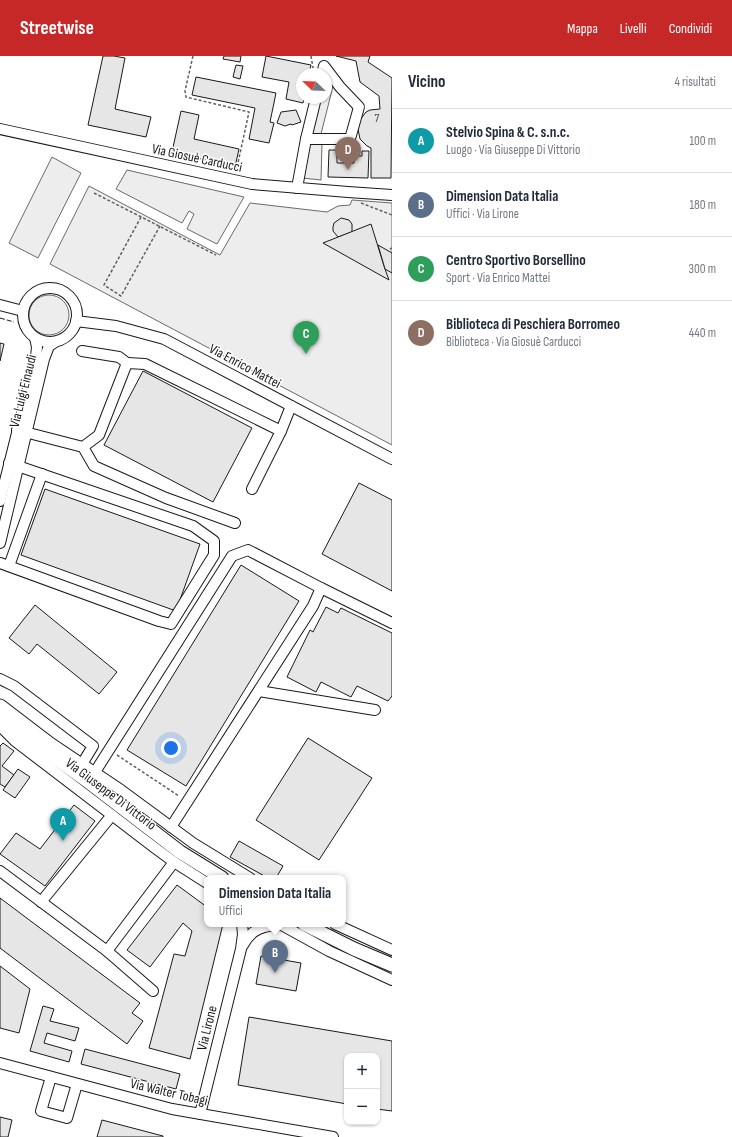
<!DOCTYPE html>
<html lang="it">
<meta charset="utf-8">
<style>
body{margin:0;font-family:"Sofia Sans Condensed",sans-serif;background:#f6f6f7;color:#1f2937}
.controls{position:absolute;right:12px;bottom:12px;display:grid;overflow:hidden;border-radius:8px;box-shadow:0 1px 3px #0004}
.controls button{width:36px;height:36px;display:grid;place-items:center;padding:0;border:0;border-bottom:1px solid #e0e1e3;background:#fff;color:#1f2937;font:20px sans-serif}
.compass{position:absolute;left:296px;top:12px;width:36px;height:36px;border-radius:50%;background:#fff;box-shadow:0 1px 3px #0004;rotate:293deg}
.you{position:absolute;left:171px;top:692px;width:14px;height:14px;margin:-10px;border:3px solid #fff;border-radius:50%;background:#1a73e8;box-shadow:0 0 0 6px #1a73e833}
.badge{display:grid;place-items:center;width:26px;height:26px;border-radius:50%;background:#c62828;color:#fff;font-size:13px;font-weight:700}
.pin{position:absolute;translate:-50% -33px;filter:drop-shadow(0 1px 2px #0008)}
.pin::after{content:'';position:absolute;top:21px;width:14px;height:12px;background:inherit;clip-path:polygon(0 0,100% 0,50% 100%)}
.popup{position:absolute;left:204px;top:819px;width:142px;height:52px;box-sizing:border-box;display:grid;place-content:center;border-radius:8px;background:#fff;filter:drop-shadow(0 1px 3px #0005);font-size:13px;white-space:nowrap;color:#747a83}
.popup b{font-size:15px;color:#1f2937}
.popup::after{content:'';position:absolute;left:50%;top:100%;margin-left:-8px;border:8px solid transparent;border-top-color:#fff}
.list{margin:0;padding:0;list-style:none}
h2{display:flex;justify-content:space-between;align-items:center;height:52px;margin:0;padding:0 16px;font-size:17px}
h2 small{font-size:13px;font-weight:400;color:#747a83}
.list li{display:grid;grid-template-columns:26px 1fr auto;gap:12px;align-items:center;box-sizing:border-box;height:64px;padding:0 16px;border-top:1px solid #e0e1e3}
.list b{display:block;font-size:15px;white-space:nowrap}
.list p{margin:0;font-size:13px;white-space:nowrap;color:#747a83}
.list em{font-size:13px;font-style:normal;color:#747a83}
.map{position:relative;flex:none;width:392px;height:1081px;overflow:hidden}
header{display:flex;align-items:center;gap:24px;box-sizing:border-box;height:56px;padding:0 20px;background:#c62828;color:#fff}
header strong{font-size:19px}
nav{display:flex;gap:22px;margin-inline-start:auto;font-size:14px}
main{display:flex}
aside{flex:1;background:#fff}
.map>svg:first-child{display:block}
</style>
<header>
<strong>Streetwise</strong>
<nav><a>Mappa</a><a>Livelli</a><a>Condividi</a></nav>
</header>
<main>
<div class="map">
<svg width="392" height="1081" viewBox="0 0 392 1081">
<rect width="100%" height="100%" fill="#fff"/>
<g fill="#ededed" stroke="#6a6a6a">
<polygon points="326,30 333,30 321,78 312,79 319,42 326,42"/>
<polygon points="310,87 322,87 321,124 302,122"/>
<polygon points="52,101 81,117 38,202 9,187"/>
<polygon points="127,114 244,141 217,188 187,173 194,158 189,155 182,167 116,133"/>
<polygon points="89,130 220,199 250,147 327,156 338,150 350,149 352,144 392,147 392,389 50,208"/>
<circle cx="49" cy="259" r="20"/>
</g>
<g fill="#e6e6e6" stroke="#1a1a1a">
<polygon points="103,0 114,0 125,2 115,53 151,61 146,81 88,69"/>
<polygon points="224,0 241,0 240,6 223,3"/>
<polygon points="266,0 311,9 309,18 302,18 302,42 304,42 303,47 286,43 289,26 262,21"/>
<polygon points="336,0 370,0 368,6 392,22 391,122 371,122 371,92 367,90 360,83 358,73 360,64 366,56 370,54 380,53 379,40 360,26 356,5"/>
<polygon points="236,9 243,10 240,23 233,21"/>
<polygon points="196,21 276,37 270,66 274,67 269,87 249,83 255,52 192,39"/>
<polygon points="296,54 301,66 292,69 291,68 285,70 277,67 281,56"/>
<polygon points="181,55 199,59 194,83 239,93 235,111 172,96"/>
<polygon points="329,94 337,94 337,107 354,107 354,100 362,100 362,95 369,95 368,122 328,121"/>
<polygon points="341,162 349,164 352,168 352,176 338,181 333,175 333,171 334,167"/>
<polygon points="371,168 385,213 389,224 323,187"/>
<polygon points="378,189 392,197 392,217 385,213"/>
<polygon points="0,287 4,288 0,305"/>
<polygon points="143,315 252,372 213,446 104,389"/>
<polygon points="359,427 392,444 392,535 322,498"/>
<polygon points="45,433 200,488 176,555 21,499"/>
<polygon points="241,509 299,545 186,730 127,694"/>
<polygon points="35,549 117,616 99,638 37,588 29,598 9,582"/>
<polygon points="326,551 338,557 341,552 392,577 392,640 388,645 357,630 351,641 321,626 316,636 287,621 310,574 313,576"/>
<polygon points="308,682 372,722 319,804 256,764"/>
<polygon points="3,687 14,695 2,710 14,719 5,731 0,728 0,690"/>
<polygon points="18,713 30,721 15,742 3,734"/>
<polygon points="74,749 95,765 45,830 0,798 16,777 40,793"/>
<polygon points="239,785 283,810 276,822 268,822 230,801"/>
<polygon points="177,829 207,851 207,868 223,868 190,1003 149,992 174,898 185,900 192,875 183,867 150,911 127,894"/>
<polygon points="0,842 140,947 132,957 143,965 127,988 0,892"/>
<polygon points="261,900 301,907 296,935 256,928"/>
<polygon points="0,910 30,933 19,977 0,972"/>
<polygon points="43,950 54,953 50,965 79,972 75,985 47,977 44,987 72,995 69,1006 30,995"/>
<polygon points="249,961 392,985 392,1055 377,1053 377,1000 347,1000 347,1048 238,1029"/>
<polygon points="85,993 180,1018 176,1033 81,1008"/>
<polygon points="0,1061 12,1064 8,1081 0,1081"/>
<polygon points="102,1064 163,1080 163,1081 97,1081"/>
</g>
<g fill="none" stroke-linecap="round" stroke-linejoin="round">
<defs>
<g id="minor">
<polyline points="0,73 252,128 348,136 392,139"/>
<polyline points="306,83 350,83 359,51 340,31 324,10 322,18"/>
<polyline points="297,132 306,83 316,42"/>
<circle cx="50" cy="259" r="27"/>
<polyline points="0,249 23,255"/>
<polyline points="76,265 116,270 164,283 392,403"/>
<polyline points="82,295 119,301 127,307 99,379 83,391"/>
<polyline points="127,307 145,308 281,375 252,433"/>
<polyline points="17,374 83,391 94,410 166,442 235,467"/>
<polyline points="281,375 291,350"/>
<polyline points="0,445 36,301 37,291 35,282"/>
<polyline points="0,487 44,303 49,290 55,286"/>
<polyline points="0,507 159,565 171,568 214,499 214,485 193,470 9,407"/>
<polyline points="9,510 42,418"/>
<polyline points="0,623 14,630 93,690 82,708"/>
<polyline points="259,635 375,654"/>
<polyline points="0,670 15,685 155,792 174,806 207,827"/>
<polyline points="42,681 121,734 193,787 250,822"/>
<polyline points="95,716 232,500 248,494 321,532"/>
<polyline points="171,771 313,550 321,532 392,567"/>
<polyline points="0,815 107,895 174,806"/>
<polyline points="41,846 112,759"/>
<polyline points="280,868 329,895 392,924"/>
<polyline points="335,868 392,894"/>
<path d="M243,889C251,873 264,869 282,869"/>
<polyline points="107,895 153,935"/>
<polyline points="0,1007 172,1053 333,1081"/>
<polyline points="51,1021 41,1055 67,1062 77,1028"/>
<polyline points="200,1058 241,893 243,878 242,868"/>
</g>
<g id="major">
<polyline points="0,650 47,686"/>
<polyline points="0,662 90,727 180,796 222,822"/>
<polyline points="304,868 354,893 392,909"/>
</g>
</defs>
<use href="#minor" stroke="#1a1a1a" stroke-width="12"/>
<use href="#major" stroke="#1a1a1a" stroke-width="15"/>
<g stroke="#5f5f5f" stroke-width="1.5" stroke-dasharray="3 2" stroke-linecap="butt">
<polyline points="193,0 185,35 186,41 249,56 236,116"/>
<polyline points="311,0 313,12"/>
<polyline points="94,137 216,199"/>
<polyline points="361,147 392,159"/>
<polyline points="141,161 104,229 121,240 160,170"/>
<polyline points="390,193 392,192"/>
<polyline points="117,699 179,740"/>
</g>
<use href="#minor" stroke="#fff" stroke-width="10"/>
<use href="#major" stroke="#fff" stroke-width="13"/>
<polyline stroke="#1a1a1a" stroke-width="1" stroke-dasharray="5 2" stroke-linecap="butt" points="0,262 14,266"/>
</g>
<g text-anchor="middle" dominant-baseline="central" stroke-width="3" stroke-linejoin="round" paint-order="stroke">
<g font-size="12" fill="#4d4d4d">
<text x="377" y="62">7</text>
</g>
<g font-size="14" fill="#1a1a1a" stroke="#fff">
<text transform="translate(197 102) rotate(12)">Via Giosuè Carducci</text>
<text transform="translate(245 310) rotate(28)">Via Enrico Mattei</text>
<text transform="translate(23 335) rotate(-76)">Via Luigi Einaudi</text>
<text transform="translate(111 738) rotate(37)">Via Giuseppe Di Vittorio</text>
<text transform="translate(207 972) rotate(-76)">Via Lirone</text>
<text transform="translate(169 1036) rotate(13)">Via Walter Tobagi</text>
</g>
</g>
</svg>
<div class="controls">
<button>+</button>
<button>−</button>
</div>
<svg class="compass" viewBox="-18 -18 36 36"><path d="M0-13l5 13h-10z" fill="#e53935"/><path d="M0 13l5-13h-10z" fill="#747a83"/></svg>
<div class="you"></div>
<div class="pin badge" style="left:63px;top:785px;background:#0f9aa8">A</div>
<div class="pin badge" style="left:275px;top:917px;background:#5c6f8a">B</div>
<div class="popup"><b>Dimension Data Italia</b>Uffici</div>
<div class="pin badge" style="left:306px;top:298px;background:#2e9e5b">C</div>
<div class="pin badge" style="left:348px;top:114px;background:#8d6e63">D</div>
</div>
<aside>
<h2>Vicino<small>4 risultati</small></h2>
<ul class="list">
<li><span class="badge" style="background:#0f9aa8">A</span><div><b>Stelvio Spina &amp; C. s.n.c.</b><p>Luogo · Via Giuseppe Di Vittorio</p></div><em>100 m</em></li>
<li><span class="badge" style="background:#5c6f8a">B</span><div><b>Dimension Data Italia</b><p>Uffici · Via Lirone</p></div><em>180 m</em></li>
<li><span class="badge" style="background:#2e9e5b">C</span><div><b>Centro Sportivo Borsellino</b><p>Sport · Via Enrico Mattei</p></div><em>300 m</em></li>
<li><span class="badge" style="background:#8d6e63">D</span><div><b>Biblioteca di Peschiera Borromeo</b><p>Biblioteca · Via Giosuè Carducci</p></div><em>440 m</em></li>
</ul>
</aside>
</main>
